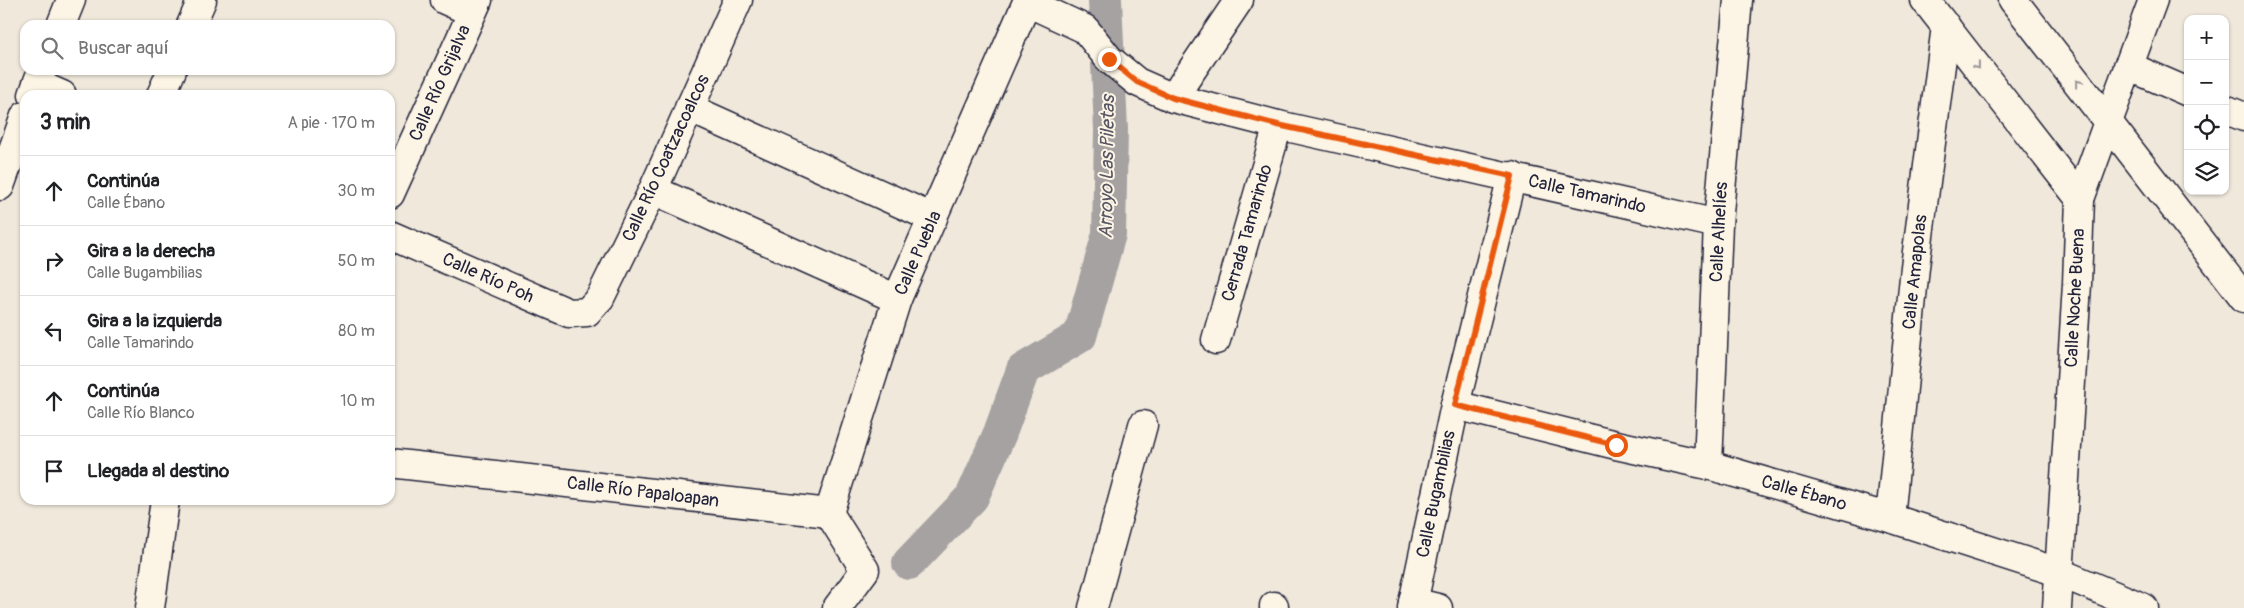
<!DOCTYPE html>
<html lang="es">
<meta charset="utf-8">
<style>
body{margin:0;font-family:Pangolin,sans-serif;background:#f6f6f6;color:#202124}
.controls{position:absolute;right:15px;top:15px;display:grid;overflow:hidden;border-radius:10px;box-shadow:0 1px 4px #0004}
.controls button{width:45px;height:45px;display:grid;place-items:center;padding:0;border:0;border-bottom:1px solid #e0e0e0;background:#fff;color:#202124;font:25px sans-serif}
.stop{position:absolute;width:15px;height:15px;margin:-11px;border:4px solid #ea580c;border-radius:50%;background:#fff}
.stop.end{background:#ea580c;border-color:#fff;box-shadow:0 1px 5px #0008}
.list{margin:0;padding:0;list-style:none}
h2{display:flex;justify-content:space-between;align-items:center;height:65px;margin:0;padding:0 20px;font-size:21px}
h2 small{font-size:16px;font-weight:400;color:#757577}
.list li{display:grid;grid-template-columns:32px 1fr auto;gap:15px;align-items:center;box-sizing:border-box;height:70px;padding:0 20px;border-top:1px solid #e0e0e0}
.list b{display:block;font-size:19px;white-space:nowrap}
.list p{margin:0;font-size:16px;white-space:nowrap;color:#757577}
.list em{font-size:16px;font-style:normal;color:#757577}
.icon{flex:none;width:28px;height:28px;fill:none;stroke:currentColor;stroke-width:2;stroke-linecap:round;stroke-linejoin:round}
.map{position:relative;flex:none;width:2244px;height:608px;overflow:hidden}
.search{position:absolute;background:#fff;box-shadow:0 1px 4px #0004;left:20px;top:20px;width:375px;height:55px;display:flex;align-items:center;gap:12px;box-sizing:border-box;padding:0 18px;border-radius:15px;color:#757577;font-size:19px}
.panel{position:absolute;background:#fff;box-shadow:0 1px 4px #0004;left:20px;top:90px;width:375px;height:415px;border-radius:15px}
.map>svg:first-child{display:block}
</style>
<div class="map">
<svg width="2244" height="608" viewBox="0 0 2244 608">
<rect width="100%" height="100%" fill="#efe8db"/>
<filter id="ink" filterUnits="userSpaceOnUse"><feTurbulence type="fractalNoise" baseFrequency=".02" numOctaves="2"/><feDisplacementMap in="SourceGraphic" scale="10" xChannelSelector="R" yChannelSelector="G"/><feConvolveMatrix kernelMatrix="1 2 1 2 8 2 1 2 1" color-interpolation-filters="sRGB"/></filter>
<g filter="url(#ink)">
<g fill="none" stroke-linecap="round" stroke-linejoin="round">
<polyline stroke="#a6a2a2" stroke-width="34" points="909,563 972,497 1000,433 1023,370 1080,336 1109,234 1111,130 1105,0"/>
<defs>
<g id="street">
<polyline points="445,0 472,12"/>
<polyline points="2153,0 2108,122 2244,298"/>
<polyline points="191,25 202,0"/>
<polyline points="2128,66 2188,92"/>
<polyline points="37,84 62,95"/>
<polyline points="161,95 172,70"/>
<polyline points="1173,98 1278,125 1718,224"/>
<polyline points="689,108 933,218"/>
<polyline points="2225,109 2244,117"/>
<polyline points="653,190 897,299"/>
<polyline points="390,194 478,0"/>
<polyline points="390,235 569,313 587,312 600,298 653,190 738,0"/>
<polyline points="1216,340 1278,125"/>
<polyline points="1455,405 1616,445 1708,465 1890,518 2058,572 2144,608"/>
<polyline points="390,463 829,513"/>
<polyline points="1708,465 1718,224 1738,0"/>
<polyline points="1890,518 1915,267 1946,26"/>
<polyline points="1413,602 1438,608"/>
<polyline points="150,608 165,500"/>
<polyline points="1093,608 1143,425"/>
<polyline points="1274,608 1274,606"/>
<polyline points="2057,608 2077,284 2080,199"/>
</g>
<g id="secondary">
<polyline points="61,25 71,0"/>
<polyline points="33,95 42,70"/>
<polyline points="0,186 25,116"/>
<polyline points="837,608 865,570 829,513 897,299 1027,2 1085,29 1109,59 1137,82 1173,98 1239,0"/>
<polyline points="1412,608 1455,405 1512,176"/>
</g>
<g id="primary">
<polyline points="1925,0 2080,199"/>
<polyline points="2013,0 2108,122 2080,199"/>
</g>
</defs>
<use href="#street" stroke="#22223b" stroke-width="31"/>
<use href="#secondary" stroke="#22223b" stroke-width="31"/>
<use href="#primary" stroke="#22223b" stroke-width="31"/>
<use href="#street" stroke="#fcf5e5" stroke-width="28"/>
<use href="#secondary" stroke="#fcf5e5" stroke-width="28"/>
<use href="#primary" stroke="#fcf5e5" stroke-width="28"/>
</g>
<defs><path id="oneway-chevron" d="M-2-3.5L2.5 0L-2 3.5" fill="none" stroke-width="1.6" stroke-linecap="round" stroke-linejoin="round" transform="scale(1.25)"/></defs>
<g stroke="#9a9698">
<use href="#oneway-chevron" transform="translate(1977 66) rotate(52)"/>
<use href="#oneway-chevron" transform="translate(2078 83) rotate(-128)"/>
</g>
</g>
<g fill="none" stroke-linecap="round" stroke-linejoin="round" filter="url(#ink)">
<polyline stroke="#ea580c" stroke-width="6" points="1109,59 1137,82 1173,98 1278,125 1512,176 1455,405 1616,445"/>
</g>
<g text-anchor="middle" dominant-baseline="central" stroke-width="4" stroke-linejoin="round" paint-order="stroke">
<g font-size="18" fill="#22223b" stroke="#fcf5e5">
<text transform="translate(440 83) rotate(-66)">Calle Río Grijalva</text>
<text transform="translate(666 158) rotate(-65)">Calle Río Coatzacoalcos</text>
<text transform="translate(1587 194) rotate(13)">Calle Tamarindo</text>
<text transform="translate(1719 232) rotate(-87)">Calle Alhelíes</text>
<text transform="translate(1247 233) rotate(-74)">Cerrada Tamarindo</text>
<text transform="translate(918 253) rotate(-66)">Calle Puebla</text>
<text transform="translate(1915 272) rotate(-84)">Calle Amapolas</text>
<text transform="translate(488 278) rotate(24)">Calle Río Poh</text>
<text transform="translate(2075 298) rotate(-87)">Calle Noche Buena</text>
<text transform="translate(643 492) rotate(7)">Calle Río Papaloapan</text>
<text transform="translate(1804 493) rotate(16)">Calle Ébano</text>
<text transform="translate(1436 494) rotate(-78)">Calle Bugambilias</text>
</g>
<g font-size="19" font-style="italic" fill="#575564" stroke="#fcf5e5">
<text transform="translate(1107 167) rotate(-89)">Arroyo Las Piletas</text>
</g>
</g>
</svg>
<div class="controls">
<button>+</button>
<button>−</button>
<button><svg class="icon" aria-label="locate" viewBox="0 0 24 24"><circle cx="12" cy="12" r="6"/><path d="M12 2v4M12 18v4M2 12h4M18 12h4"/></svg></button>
<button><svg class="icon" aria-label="layers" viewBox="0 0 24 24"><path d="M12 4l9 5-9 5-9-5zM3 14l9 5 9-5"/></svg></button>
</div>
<div class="stop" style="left:1616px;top:445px"></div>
<div class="stop end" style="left:1109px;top:59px"></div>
<div class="search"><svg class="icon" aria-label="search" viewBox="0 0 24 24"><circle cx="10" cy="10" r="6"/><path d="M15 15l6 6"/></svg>Buscar aquí</div>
<section class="panel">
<h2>3 min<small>A pie · 170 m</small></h2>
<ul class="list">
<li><svg class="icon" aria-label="ahead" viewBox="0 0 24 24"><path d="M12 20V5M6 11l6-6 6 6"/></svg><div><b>Continúa</b><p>Calle Ébano</p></div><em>30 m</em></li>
<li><svg class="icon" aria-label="right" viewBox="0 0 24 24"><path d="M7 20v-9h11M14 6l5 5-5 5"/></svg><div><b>Gira a la derecha</b><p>Calle Bugambilias</p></div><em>50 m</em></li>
<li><svg class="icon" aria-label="left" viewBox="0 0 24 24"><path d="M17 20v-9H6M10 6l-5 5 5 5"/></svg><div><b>Gira a la izquierda</b><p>Calle Tamarindo</p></div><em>80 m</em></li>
<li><svg class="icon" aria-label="ahead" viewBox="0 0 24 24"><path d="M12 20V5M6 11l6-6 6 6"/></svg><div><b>Continúa</b><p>Calle Río Blanco</p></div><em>10 m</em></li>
<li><svg class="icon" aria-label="arrive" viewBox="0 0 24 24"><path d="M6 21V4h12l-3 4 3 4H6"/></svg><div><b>Llegada al destino</b></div></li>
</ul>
</section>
</div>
